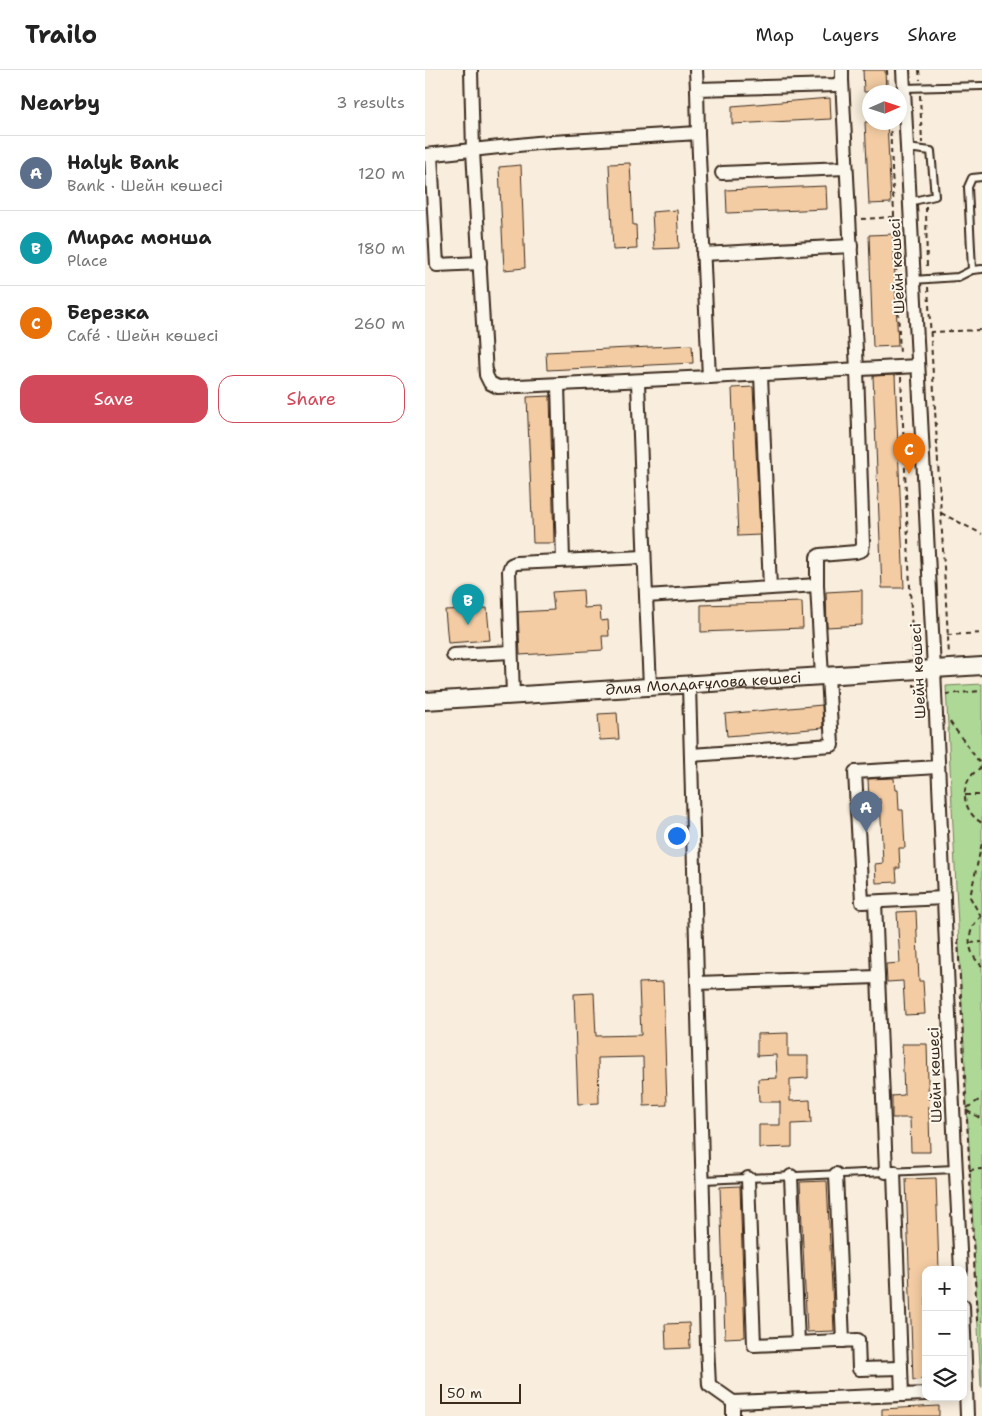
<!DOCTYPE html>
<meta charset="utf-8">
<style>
body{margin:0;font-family:"Shantell Sans",sans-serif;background:#f6f6f6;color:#222}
.controls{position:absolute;right:15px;bottom:15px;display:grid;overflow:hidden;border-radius:10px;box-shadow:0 2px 12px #0003}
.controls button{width:45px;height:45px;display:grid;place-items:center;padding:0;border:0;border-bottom:1px solid #e0e0e0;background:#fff;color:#222;font:25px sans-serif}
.compass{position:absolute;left:437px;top:15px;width:45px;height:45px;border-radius:50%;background:#fff;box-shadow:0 2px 12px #0003;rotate:87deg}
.scale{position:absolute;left:15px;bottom:12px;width:81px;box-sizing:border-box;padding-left:5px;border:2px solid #3b2a1e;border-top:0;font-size:14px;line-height:18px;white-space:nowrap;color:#3b2a1e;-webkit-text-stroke:4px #fbf7ec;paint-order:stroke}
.you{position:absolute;left:251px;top:765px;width:18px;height:18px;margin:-12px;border:4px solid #fff;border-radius:50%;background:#1a73e8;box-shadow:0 0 0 8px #1a73e833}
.badge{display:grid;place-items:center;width:32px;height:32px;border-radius:50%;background:#d1495b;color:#fff;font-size:16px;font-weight:700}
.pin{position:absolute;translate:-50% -41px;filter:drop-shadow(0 1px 2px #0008)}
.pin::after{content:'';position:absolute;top:26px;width:18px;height:15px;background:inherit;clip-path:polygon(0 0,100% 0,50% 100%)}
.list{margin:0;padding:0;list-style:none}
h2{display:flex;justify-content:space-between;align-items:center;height:65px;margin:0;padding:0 20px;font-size:21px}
h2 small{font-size:16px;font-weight:400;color:#767676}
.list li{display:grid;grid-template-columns:32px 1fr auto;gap:15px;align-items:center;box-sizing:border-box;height:75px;padding:0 20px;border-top:1px solid #e0e0e0}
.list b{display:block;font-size:19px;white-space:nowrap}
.list p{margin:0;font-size:16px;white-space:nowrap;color:#767676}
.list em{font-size:16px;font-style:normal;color:#767676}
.actions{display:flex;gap:10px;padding:15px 20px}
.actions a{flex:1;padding:11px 0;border:1px solid #d1495b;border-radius:15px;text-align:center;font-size:18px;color:#d1495b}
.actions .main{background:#d1495b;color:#fff}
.icon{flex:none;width:28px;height:28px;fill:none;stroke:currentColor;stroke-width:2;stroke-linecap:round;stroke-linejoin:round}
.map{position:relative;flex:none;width:557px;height:1346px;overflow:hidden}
header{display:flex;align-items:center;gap:30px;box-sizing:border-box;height:70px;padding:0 25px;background:#fff;border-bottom:1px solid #e0e0e0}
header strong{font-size:24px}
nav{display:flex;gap:28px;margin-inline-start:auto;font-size:18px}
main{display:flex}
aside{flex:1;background:#fff}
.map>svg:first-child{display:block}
</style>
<header>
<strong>Trailo</strong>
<nav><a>Map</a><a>Layers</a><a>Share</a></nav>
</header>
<main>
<aside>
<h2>Nearby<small>3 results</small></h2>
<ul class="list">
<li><span class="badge" style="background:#5c6f8a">A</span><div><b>Halyk Bank</b><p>Bank · Шейн көшесі</p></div><em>120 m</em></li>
<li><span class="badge" style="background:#0f9aa8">B</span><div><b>Мирас монша</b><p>Place</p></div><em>180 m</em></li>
<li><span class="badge" style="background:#e8710a">C</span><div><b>Березка</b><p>Café · Шейн көшесі</p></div><em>260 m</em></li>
</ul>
<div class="actions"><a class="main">Save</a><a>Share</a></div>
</aside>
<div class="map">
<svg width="557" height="1346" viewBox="0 0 557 1346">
<rect width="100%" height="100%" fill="#f9eedd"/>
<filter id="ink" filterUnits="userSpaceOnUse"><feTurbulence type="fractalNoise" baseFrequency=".02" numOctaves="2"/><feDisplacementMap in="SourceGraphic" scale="10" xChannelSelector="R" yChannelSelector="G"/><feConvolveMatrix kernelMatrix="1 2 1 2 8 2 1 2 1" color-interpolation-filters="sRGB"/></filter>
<g filter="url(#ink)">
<polygon fill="#add896" stroke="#74815a" points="557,614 557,1317 556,1317 521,616"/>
<g fill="#f3cca3" stroke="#3b2a1e">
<polygon points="438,0 460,0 461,22 439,22"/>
<polygon points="405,28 406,49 307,54 307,36"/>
<polygon points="440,52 462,52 466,133 444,134"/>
<polygon points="205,93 208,155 211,155 212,179 188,180 184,94"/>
<polygon points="96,95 100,198 79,200 74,97"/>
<polygon points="401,116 402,139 302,143 301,120"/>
<polygon points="252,140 254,178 229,179 227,142"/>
<polygon points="468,164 473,276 448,277 444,165"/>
<polygon points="267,275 268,293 122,300 121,282"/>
<polygon points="470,305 479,518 457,518 448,306"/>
<polygon points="328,317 335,465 313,466 307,318"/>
<polygon points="125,326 129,473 108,473 102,327"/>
<polygon points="158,520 159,538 175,537 176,551 183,550 184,566 177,566 178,580 95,585 93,542 129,540 127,522"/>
<polygon points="437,520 437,555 402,557 401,522"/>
<polygon points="377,532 378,558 276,562 276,535"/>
<polygon points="62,538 65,570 23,573 20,540"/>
<polygon points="397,635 398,658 302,666 300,644"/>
<polygon points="192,643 194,669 175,670 173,644"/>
<polygon points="469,708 470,720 473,720 474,740 478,740 480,778 474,778 475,798 471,798 472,812 451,813 450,794 458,793 455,729 444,730 443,709"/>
<polygon points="491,841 494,911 498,911 500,944 480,945 478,911 462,912 461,894 475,893 472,842"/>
<polygon points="238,912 242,1035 219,1036 218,987 173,988 174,1033 153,1034 149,924 169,923 171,966 216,965 214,913"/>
<polygon points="363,963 363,986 383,986 383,1008 365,1009 365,1031 385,1030 386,1053 367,1054 367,1077 334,1078 334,1055 355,1055 355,1032 334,1032 333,1009 352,1008 351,985 332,986 332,964"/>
<polygon points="477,974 502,974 505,1082 486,1082 485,1048 467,1048 467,1026 479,1025"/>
<polygon points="511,1108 514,1200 501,1200 501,1309 488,1310 481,1109"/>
<polygon points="402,1111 409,1261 382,1262 375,1112"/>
<polygon points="315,1116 320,1267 300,1268 295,1117"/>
<polygon points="264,1253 265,1278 241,1279 240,1254"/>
<polygon points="514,1336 514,1346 457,1346 457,1339"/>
</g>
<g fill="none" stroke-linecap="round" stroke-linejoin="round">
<defs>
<g id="service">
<polyline points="479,18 557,16"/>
<polyline points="482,78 506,81 510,126 484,132"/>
<polyline points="547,200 543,117 547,108 557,107"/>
<polyline points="488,210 533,207 547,200 557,199"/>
<polyline points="278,1110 530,1099"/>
</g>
<g id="minor">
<polyline points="46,0 48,81 61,305 65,313 73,317 284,307"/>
<polyline points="271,0 272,19"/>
<polyline points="478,0 509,599 530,1083 536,1200"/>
<polyline points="273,63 272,19 411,15 417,10 417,0"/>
<polyline points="0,85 112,73 273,63 284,307 493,296"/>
<polyline points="6,85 12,195 55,193"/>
<polyline points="297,103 421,98"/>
<polyline points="278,184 426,176"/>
<polyline points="336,305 345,518"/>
<polyline points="213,312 221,526 392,515"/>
<polyline points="133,315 138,490"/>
<polyline points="221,526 225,617"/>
<polyline points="28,585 86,582"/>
<polyline points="397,607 392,515 392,487 395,485 431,482 437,480 438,474 432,300 417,10"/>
<polyline points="264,615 282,1275 284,1315 308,1332 501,1324"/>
<polyline points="88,626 84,501 86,495 91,493 219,487"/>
<polyline points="266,685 407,675 403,606"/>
<polyline points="513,697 430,702 437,832 519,828"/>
<polyline points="450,832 461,1102"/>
<polyline points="272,913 453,907"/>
<polyline points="469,1102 477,1325"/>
<polyline points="411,1104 418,1271"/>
<polyline points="366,1106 373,1273"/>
<polyline points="323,1108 329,1275 433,1270 434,1299 476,1298"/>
<polyline points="538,1236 542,1346"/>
<polyline points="308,1332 308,1346"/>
</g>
<g id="tertiary">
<path id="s1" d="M0,631L557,596"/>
</g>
</defs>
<use href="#service" stroke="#3b2a1e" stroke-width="10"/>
<use href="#minor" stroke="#3b2a1e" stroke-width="16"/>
<use href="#tertiary" stroke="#3b2a1e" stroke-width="20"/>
<g stroke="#3b2a1e" stroke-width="2" stroke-dasharray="5 4" stroke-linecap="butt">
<polyline points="462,0 463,22"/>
<polyline points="494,0 495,10"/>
<polyline points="495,25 497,73"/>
<polyline points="465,52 475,285"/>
<polyline points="501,137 502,200"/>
<polyline points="436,149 469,147"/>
<polyline points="503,217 524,585"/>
<polyline points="505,262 557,260"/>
<polyline points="476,307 488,587"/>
<polyline points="516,443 557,464"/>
<polyline points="522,565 557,563"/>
<polyline points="489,614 489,616 499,615"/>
<polyline points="521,624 557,621"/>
<polyline points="525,652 557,696"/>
<path d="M557,697C533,710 535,740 557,753"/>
<polyline points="540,725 557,725"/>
<path d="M557,846C540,859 541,883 557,896"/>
<polyline points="556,847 545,827 557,773"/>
<polyline points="533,869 552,1251 557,1251"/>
<polyline points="545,873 557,872"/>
<polyline points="542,1038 557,1028"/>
<polyline points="542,1041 557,1049"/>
<polyline points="544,1100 557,1099"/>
</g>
<use href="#service" stroke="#fbf7ec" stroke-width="6"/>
<use href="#minor" stroke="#fbf7ec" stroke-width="12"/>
<use href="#tertiary" stroke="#fbf7ec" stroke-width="16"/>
</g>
</g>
<g text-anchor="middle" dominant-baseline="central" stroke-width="4" stroke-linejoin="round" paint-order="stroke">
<g font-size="15" fill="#3b2a1e" stroke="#fbf7ec">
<text transform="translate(472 196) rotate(-93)">Шейн көшесі</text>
<text transform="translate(493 601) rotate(-93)">Шейн көшесі</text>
<text stroke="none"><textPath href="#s1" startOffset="279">Әлия Молдағұлова көшесі</textPath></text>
<text transform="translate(510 1005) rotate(-92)">Шейн көшесі</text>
</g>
</g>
</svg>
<div class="controls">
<button>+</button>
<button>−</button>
<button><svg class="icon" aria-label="layers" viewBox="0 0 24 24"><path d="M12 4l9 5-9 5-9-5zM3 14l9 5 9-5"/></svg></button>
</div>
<svg class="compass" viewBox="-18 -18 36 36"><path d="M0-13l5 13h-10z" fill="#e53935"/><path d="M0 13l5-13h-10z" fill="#767676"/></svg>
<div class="scale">50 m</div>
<div class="you"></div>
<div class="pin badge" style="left:441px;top:762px;background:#5c6f8a">A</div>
<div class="pin badge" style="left:43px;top:555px;background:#0f9aa8">B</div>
<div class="pin badge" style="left:484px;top:404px;background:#e8710a">C</div>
</div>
</main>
